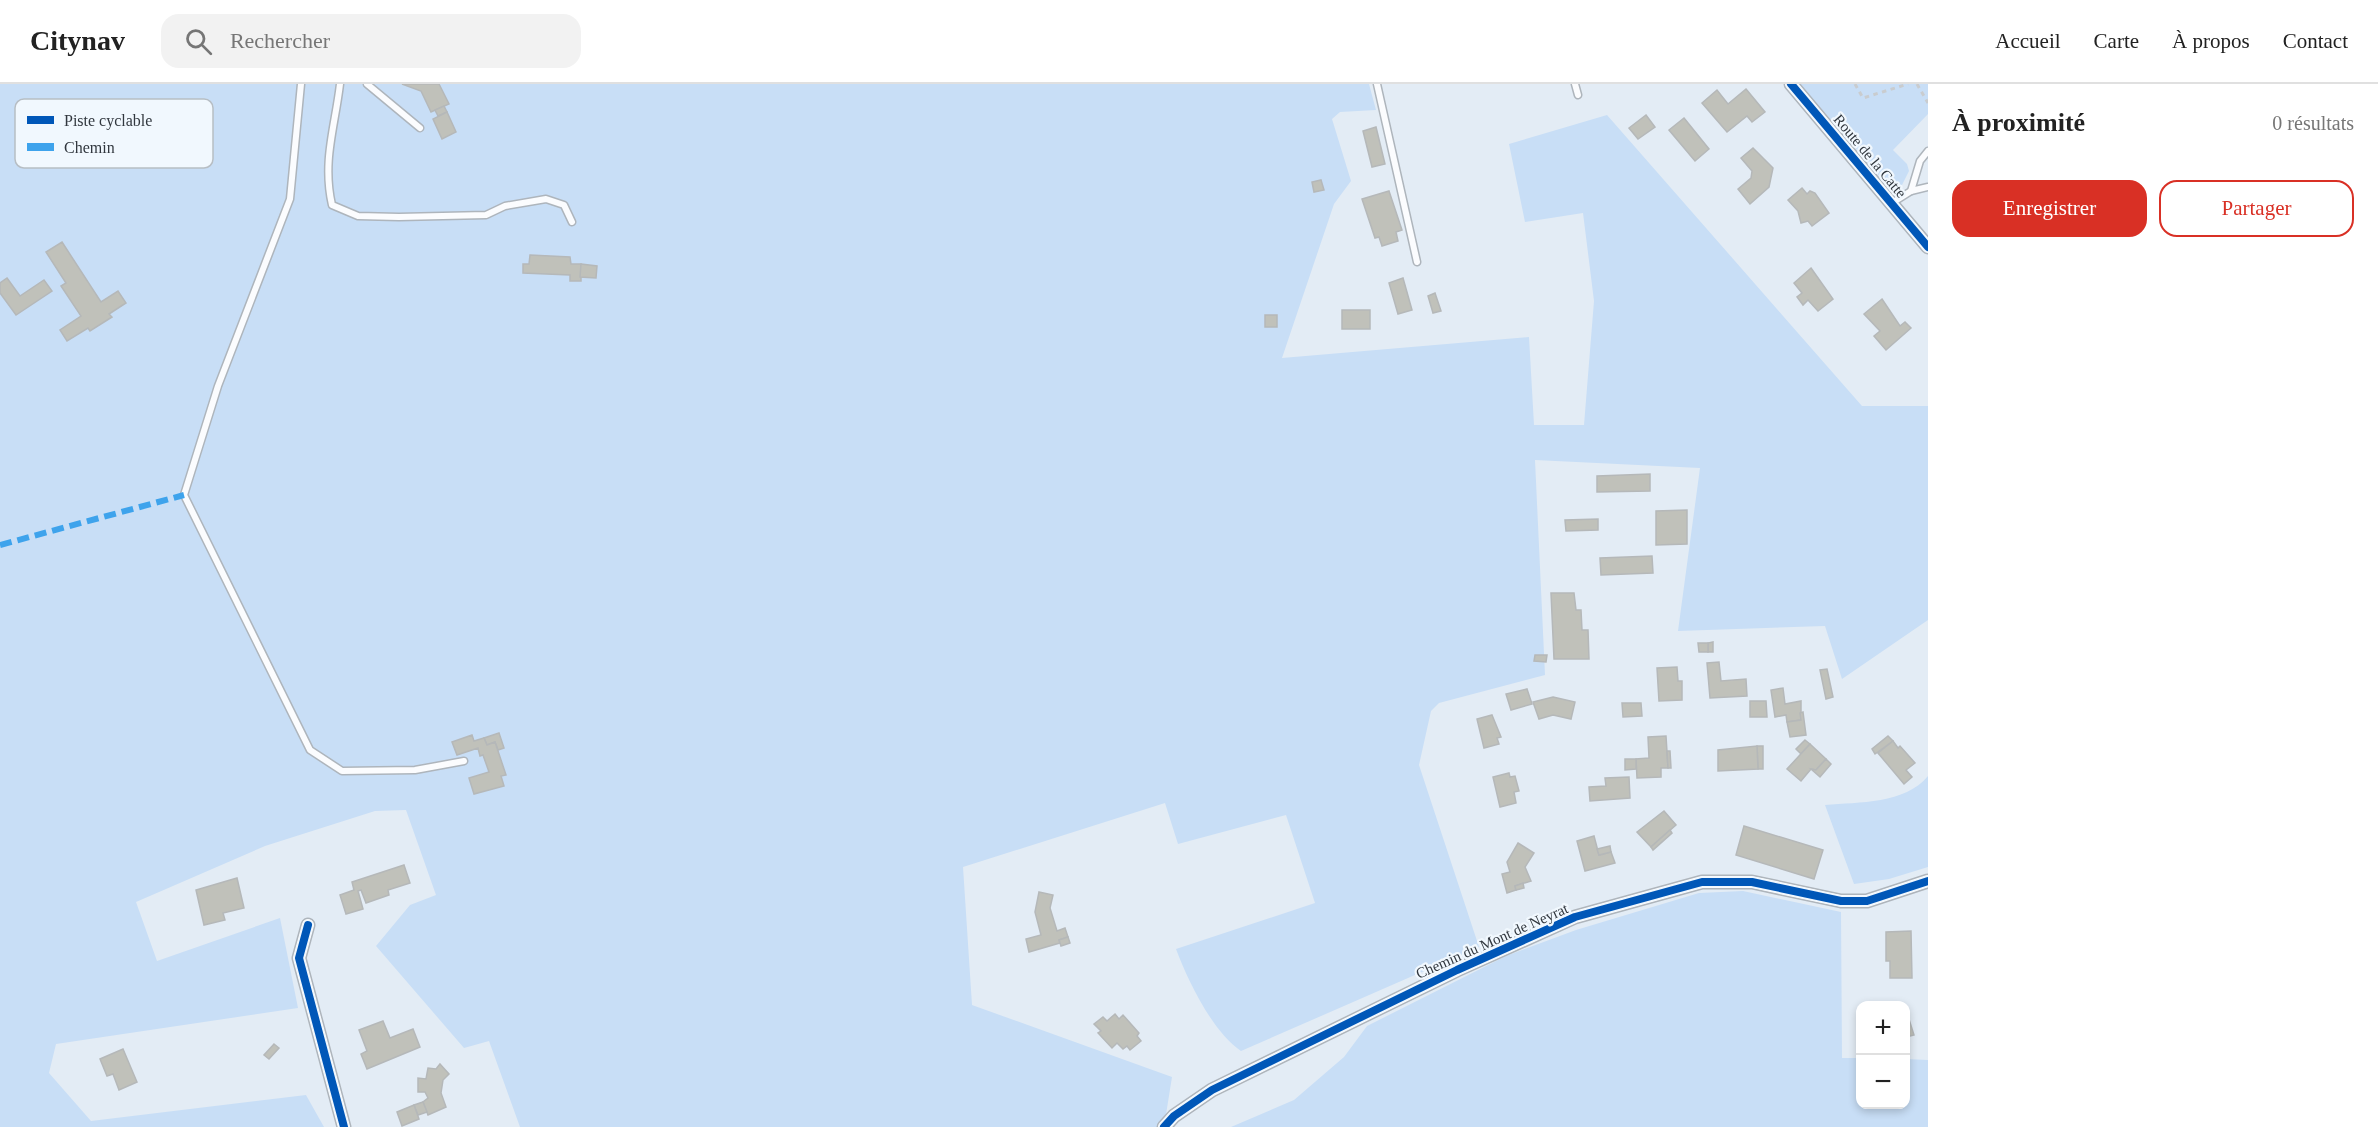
<!DOCTYPE html>
<html lang="fr">
<meta charset="utf-8">
<style>
body{margin:0;font-family:"Times New Roman",serif;background:#f2f2f2;color:#222}
.controls{position:absolute;right:18px;bottom:18px;display:grid;overflow:hidden;border-radius:12px;box-shadow:0 3px 9px #0003}
.controls button{width:54px;height:54px;display:grid;place-items:center;padding:0;border:0;border-bottom:2px solid #e0e0e0;background:#fff;color:#222;font:30px sans-serif}
.list{margin:0;padding:0;list-style:none}
h2{display:flex;justify-content:space-between;align-items:center;height:78px;margin:0;padding:0 24px;font-size:26px}
h2 small{font-size:20px;font-weight:400;color:#767676}
.actions{display:flex;gap:12px;padding:18px 24px}
.actions a{flex:1;padding:14px 0;border:2px solid #d93025;border-radius:18px;text-align:center;font-size:21px;color:#d93025}
.actions .main{background:#d93025;color:#fff}
.icon{flex:none;width:33px;height:33px;fill:none;stroke:currentColor;stroke-width:2;stroke-linecap:round;stroke-linejoin:round}
.map{position:relative;flex:none;width:1928px;height:1043px;overflow:hidden}
header{display:flex;align-items:center;gap:36px;box-sizing:border-box;height:84px;padding:0 30px;background:#fff;border-bottom:2px solid #e0e0e0}
header strong{font-size:28px}
nav{display:flex;gap:33px;margin-inline-start:auto;font-size:21px}
.search{width:420px;height:54px;background:#f2f2f2;display:flex;align-items:center;gap:15px;box-sizing:border-box;padding:0 21px;border-radius:18px;color:#767676;font-size:22px}
main{display:flex}
aside{flex:1;background:#fff}
.map>svg:first-child{display:block}
</style>
<header>
<strong>Citynav</strong>
<div class="search"><svg class="icon" aria-label="search" viewBox="0 0 24 24"><circle cx="10" cy="10" r="6"/><path d="M15 15l6 6"/></svg>Rechercher</div>
<nav><a>Accueil</a><a>Carte</a><a>À propos</a><a>Contact</a></nav>
</header>
<main>
<div class="map">
<svg width="1928" height="1043" viewBox="0 0 1928 1043">
<rect width="100%" height="100%" fill="#e3ecf5"/>
<g fill="#c8def6">
<path d="M0,0H1369L1376,26L1340,28L1332,35L1351,97L1334,120L1282,274L1529,253L1534,341H1584L1594,217L1583,129L1525,138L1509,60L1607,31L1862,322H1928V536L1842,595L1825,542L1678,547L1700,384L1535,376L1545,591L1439,619L1431,627L1419,681L1479,863L1241,967C1212,947 1188,897 1176,865L1315,819L1286,731L1178,760L1165,719L963,783L972,921L1172,993L1164,1043H520L489,957L464,964L376,862L410,821L436,811L406,726L375,727L265,762L136,818L157,877L280,834L298,924L56,960L49,989L91,1037L306,1011L324,1043H0Z"/>
<polygon points="1800,0 1928,0 1928,30 1893,66 1907,80 1909,87 1901,103 1889,103"/>
<path d="M1928,692V783L1889,795L1854,800L1825,721C1859,718 1905,720 1928,692Z"/>
<polygon points="1743,807 1841,828 1842,974 1860,974 1860,1020 1906,1020 1906,975 1928,976 1928,1043 1231,1043 1294,1016 1344,973 1367,942 1506,872 1576,846 1699,809"/>
</g>
<g fill="#c0c1ba" stroke="#b5b8b9" stroke-width="1.5">
<polygon points="402,0 439,0 449,20 431,28 421,7"/>
<polygon points="1746,5 1765,28 1752,38 1747,32 1727,48 1702,19 1717,6 1728,20"/>
<polygon points="444,22 447,28 438,32 435,26"/>
<polygon points="447,28 456,48 442,55 433,35"/>
<polygon points="1646,31 1655,43 1638,55 1629,44"/>
<polygon points="1684,34 1709,65 1695,77 1669,46"/>
<polygon points="1376,43 1385,80 1372,83 1363,47"/>
<polygon points="1753,64 1773,84 1769,103 1750,120 1738,105 1751,94 1752,87 1741,74"/>
<polygon points="1321,96 1324,106 1314,108 1312,98"/>
<polygon points="1802,104 1807,110 1810,107 1815,109 1829,129 1812,142 1808,137 1801,139 1798,127 1788,116"/>
<polygon points="1389,107 1402,146 1396,148 1398,157 1382,162 1379,153 1375,154 1362,115"/>
<polygon points="62,158 101,218 118,207 126,219 109,230 112,233 90,247 88,244 67,257 60,246 81,232 61,202 66,199 46,168"/>
<polygon points="530,171 570,173 571,180 581,180 581,197 570,197 570,191 523,189 523,180 529,180"/>
<polygon points="581,180 597,182 596,194 580,193"/>
<polygon points="1811,184 1833,215 1818,227 1808,216 1803,221 1797,213 1802,209 1794,199"/>
<polygon points="7,194 20,212 44,196 52,207 16,231 0,209 0,199"/>
<polygon points="1403,194 1412,226 1398,230 1389,199"/>
<polygon points="1435,209 1441,227 1433,229 1428,212"/>
<polygon points="1882,215 1900,242 1905,238 1911,244 1886,266 1874,252 1880,247 1864,230"/>
<rect x="1342" y="226" width="28" height="19"/>
<rect x="1265" y="231" width="12" height="12"/>
<polygon points="1650,390 1650,407 1597,408 1597,392"/>
<polygon points="1687,426 1687,460 1656,461 1656,427"/>
<polygon points="1598,435 1598,446 1566,447 1565,436"/>
<polygon points="1652,472 1653,489 1601,491 1600,474"/>
<polygon points="1551,509 1574,509 1576,526 1581,526 1582,546 1588,546 1589,575 1554,575"/>
<polygon points="1713,558 1713,568 1708,568 1708,559"/>
<polygon points="1698,559 1708,559 1708,568 1699,568"/>
<polygon points="1535,571 1547,571 1546,578 1534,577"/>
<polygon points="1719,578 1721,597 1746,595 1747,612 1710,614 1707,579"/>
<polygon points="1677,583 1678,597 1682,597 1682,616 1659,617 1657,584"/>
<polygon points="1827,585 1833,613 1826,615 1820,586"/>
<polygon points="1783,604 1785,620 1801,617 1801,636 1787,638 1786,631 1775,633 1771,606"/>
<polygon points="1527,605 1532,620 1511,626 1506,610"/>
<polygon points="1553,613 1575,618 1571,635 1553,631 1539,635 1533,618"/>
<polygon points="1750,617 1766,617 1767,633 1750,633"/>
<polygon points="1622,619 1641,619 1642,632 1623,633"/>
<polygon points="1803,628 1806,651 1790,653 1787,638 1801,636 1800,629"/>
<polygon points="1492,631 1501,653 1497,654 1499,660 1484,664 1477,635"/>
<polygon points="499,649 504,664 498,666 495,658 487,661 484,654"/>
<polygon points="472,651 474,657 484,654 487,661 495,658 506,691 501,692 504,702 474,710 469,694 489,688 483,671 480,672 478,664 457,671 452,658"/>
<polygon points="1666,652 1668,684 1661,684 1661,693 1637,694 1636,675 1649,674 1648,653"/>
<polygon points="1888,652 1893,657 1875,670 1872,665"/>
<polygon points="1805,656 1810,660 1801,670 1796,665"/>
<polygon points="1893,657 1898,664 1900,662 1915,679 1906,686 1912,693 1904,700 1878,669"/>
<polygon points="1810,660 1826,675 1816,686 1811,685 1801,697 1787,685"/>
<polygon points="1757,662 1763,662 1763,685 1758,685"/>
<polygon points="1757,662 1758,685 1718,687 1718,666"/>
<polygon points="1670,667 1671,684 1668,684 1667,667"/>
<polygon points="1625,675 1636,675 1636,685 1625,686"/>
<polygon points="1826,675 1831,680 1820,693 1811,685 1816,686"/>
<polygon points="1509,689 1510,693 1515,692 1519,707 1514,708 1516,719 1500,723 1493,693"/>
<polygon points="1629,693 1630,714 1590,717 1589,703 1606,702 1605,694"/>
<polygon points="1664,727 1676,741 1651,763 1637,748"/>
<polygon points="1744,742 1823,766 1814,795 1736,771"/>
<polygon points="1670,746 1672,749 1653,766 1651,763"/>
<polygon points="1594,752 1599,771 1611,768 1615,779 1585,787 1577,757"/>
<polygon points="1518,759 1534,769 1525,783 1531,797 1515,802 1516,806 1507,809 1502,790 1510,788 1507,778"/>
<polygon points="1610,762 1611,768 1599,771 1597,765"/>
<polygon points="404,781 410,799 388,806 389,811 366,819 361,806 358,807 363,825 346,830 340,811 354,806 352,798"/>
<polygon points="237,794 244,824 223,829 225,836 204,841 196,806"/>
<polygon points="1523,799 1524,804 1516,806 1515,802"/>
<polygon points="1039,808 1053,811 1050,824 1057,847 1065,844 1068,853 1059,856 1060,859 1029,868 1026,855 1041,851 1035,828"/>
<polygon points="1911,847 1912,894 1890,894 1890,877 1886,877 1886,848"/>
<polygon points="1068,853 1070,859 1061,862 1059,856"/>
<polygon points="1907,929 1914,951 1906,953 1906,930"/>
<polygon points="1115,930 1119,935 1123,931 1139,949 1137,952 1141,957 1130,966 1127,962 1123,965 1117,959 1112,964 1098,949 1101,947 1094,940 1103,933 1107,937"/>
<polygon points="383,937 390,954 413,945 420,963 367,985 361,970 367,967 359,946"/>
<polygon points="274,960 279,964 269,975 264,971"/>
<polygon points="123,965 137,998 119,1006 113,990 107,992 100,975"/>
<polygon points="440,980 449,990 443,996 441,1009 446,1023 428,1031 423,1018 428,1014 425,1008 418,1008 418,994 426,995 428,984 436,985"/>
<polygon points="423,1018 427,1028 418,1031 414,1021"/>
<polygon points="414,1021 419,1035 402,1042 397,1028"/>
</g>
<g fill="none" stroke-linecap="round" stroke-linejoin="round">
<defs>
<g id="lane">
<polyline points="301,0 290,115 218,302 184,411 310,666 342,687 415,686 464,677"/>
<path d="M340,0C335,43 322,77 332,121L358,132L399,133L486,131L505,122L546,115L564,121L572,138"/>
<polyline points="367,0 420,44"/>
<polyline points="1377,0 1417,178"/>
<polyline points="1575,0 1578,11"/>
<polyline points="1911,107 1920,77 1928,67"/>
<polyline points="1892,119 1911,107 1928,103"/>
</g>
<g id="street">
<polyline points="1791,0 1928,163"/>
<polyline points="308,841 299,874 344,1043"/>
<polyline points="1164,1043 1174,1032 1212,1006 1457,886 1575,833 1702,798 1752,798 1841,817 1867,817 1928,797"/>
</g>
</defs>
<use href="#lane" stroke="#aeb5bc" stroke-width="9"/>
<use href="#street" stroke="#aeb5bc" stroke-width="15"/>
<g stroke="#c9cccf" stroke-width="3" stroke-dasharray="4.5 4.5" stroke-linecap="butt">
<polyline points="1855,0 1863,14 1908,0"/>
<polyline points="1917,0 1928,19"/>
</g>
<use href="#lane" stroke="#fbfcfe" stroke-width="6"/>
<use href="#street" stroke="#fbfcfe" stroke-width="12"/>
<polyline stroke="#3ea3ec" stroke-width="6" stroke-dasharray="12 6" stroke-linecap="butt" points="0,461 184,411"/>
<defs>
<g id="cycleway">
<polyline points="1791,0 1928,163"/>
<polyline points="308,841 299,874 344,1043"/>
<polyline points="1164,1043 1174,1032 1212,1006 1457,886 1575,833 1702,798 1752,798 1841,817 1867,817 1928,797"/>
</g>
</defs>
<use href="#cycleway" stroke="#f1f8fe" stroke-width="11"/>
<use href="#cycleway" stroke="#0057b8" stroke-width="8"/>
</g>
<g text-anchor="middle" dominant-baseline="central" stroke-width="4.5" stroke-linejoin="round" paint-order="stroke">
<g font-size="15" fill="#31373e" stroke="#f1f8fe">
<text transform="translate(1870 72) rotate(50)">Route de la Catte</text>
<text transform="translate(1492 857) rotate(-24)">Chemin du Mont de Neyrat</text>
</g>
</g>
<rect x="15" y="15" width="198" height="69" rx="9" fill="#f1f8fe" stroke="#b7bec4" stroke-width="1.5"/>
<rect x="27" y="32" width="27" height="8" fill="#0057b8"/>
<rect x="27" y="59" width="27" height="8" fill="#3ea3ec"/>
<g font-size="16" fill="#31373e">
<text x="64" y="42">Piste cyclable</text>
<text x="64" y="69">Chemin</text>
</g>
</svg>
<div class="controls">
<button>+</button>
<button>−</button>
</div>
</div>
<aside>
<h2>À proximité<small>0 résultats</small></h2>
<ul class="list">
</ul>
<div class="actions"><a class="main">Enregistrer</a><a>Partager</a></div>
</aside>
</main>
